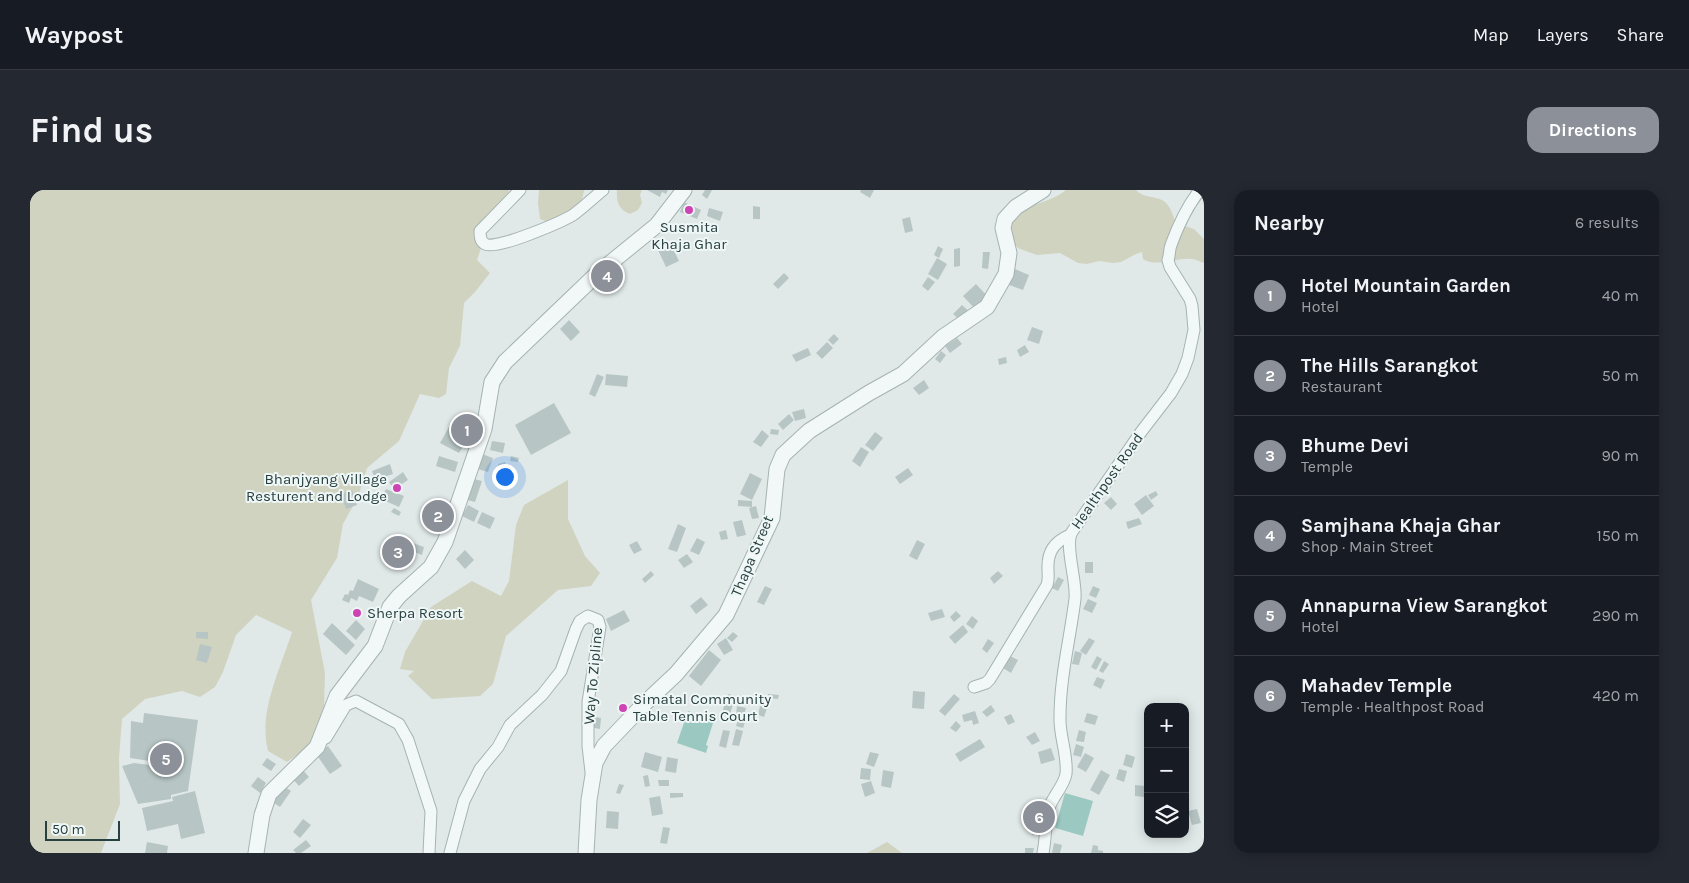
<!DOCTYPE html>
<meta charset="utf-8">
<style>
body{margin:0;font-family:Karla,sans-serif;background:#242831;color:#f1f3f6}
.controls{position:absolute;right:15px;bottom:15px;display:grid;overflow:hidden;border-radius:10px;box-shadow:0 2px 12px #0003}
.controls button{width:45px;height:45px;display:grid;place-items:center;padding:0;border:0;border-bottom:1px solid #363941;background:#171b24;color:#f1f3f6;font:25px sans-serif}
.scale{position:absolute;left:15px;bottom:12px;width:75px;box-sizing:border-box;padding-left:5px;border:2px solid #284040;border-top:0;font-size:14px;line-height:18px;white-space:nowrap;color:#284040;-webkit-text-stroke:4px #eff6f6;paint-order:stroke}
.you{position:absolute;left:474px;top:286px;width:18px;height:18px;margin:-12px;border:4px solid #fff;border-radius:50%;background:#1a73e8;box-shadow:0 0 0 8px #1a73e833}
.badge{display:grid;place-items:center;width:32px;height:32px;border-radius:50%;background:#8c9099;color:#fff;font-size:16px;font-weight:700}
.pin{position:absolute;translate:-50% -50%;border:2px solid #fff;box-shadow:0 1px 5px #0006}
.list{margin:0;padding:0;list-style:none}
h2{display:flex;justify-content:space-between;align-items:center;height:65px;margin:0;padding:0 20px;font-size:21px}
h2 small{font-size:16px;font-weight:400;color:#9ea1a6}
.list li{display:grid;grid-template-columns:32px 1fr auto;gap:15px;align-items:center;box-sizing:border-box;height:80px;padding:0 20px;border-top:1px solid #363941}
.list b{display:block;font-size:19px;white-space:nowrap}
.list p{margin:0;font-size:16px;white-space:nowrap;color:#9ea1a6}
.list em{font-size:16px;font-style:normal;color:#9ea1a6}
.icon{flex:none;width:28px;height:28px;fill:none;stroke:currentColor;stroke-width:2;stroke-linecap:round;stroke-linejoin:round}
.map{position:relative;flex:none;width:1174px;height:663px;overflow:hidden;border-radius:15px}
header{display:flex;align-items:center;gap:30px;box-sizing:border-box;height:70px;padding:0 25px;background:#171b24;border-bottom:1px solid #363941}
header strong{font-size:24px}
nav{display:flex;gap:28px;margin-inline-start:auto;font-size:18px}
.intro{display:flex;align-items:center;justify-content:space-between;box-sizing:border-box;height:120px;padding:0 30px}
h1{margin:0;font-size:35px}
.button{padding:12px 22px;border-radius:15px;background:#8c9099;color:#fff;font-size:18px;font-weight:700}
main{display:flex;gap:30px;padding:0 30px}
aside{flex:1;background:#171b24;border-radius:15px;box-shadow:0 2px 12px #0003}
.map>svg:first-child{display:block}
</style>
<header>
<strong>Waypost</strong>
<nav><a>Map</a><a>Layers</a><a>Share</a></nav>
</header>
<div class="intro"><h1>Find us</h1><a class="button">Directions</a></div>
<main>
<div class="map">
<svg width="1174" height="663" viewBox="0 0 1174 663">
<rect width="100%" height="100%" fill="#e0e9e8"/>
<g fill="#d1d3c1">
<path d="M0,0H479L475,24L456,43L447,70L460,83L445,102L434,113L430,156L419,178L416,204L409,208L390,204L369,251L337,278L328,307L313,334L307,368L281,410L295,483L294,518L280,556L257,572L238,561C228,522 250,480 262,442L226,425L206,445L193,482L185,497L170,507L152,501L115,509L92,529L89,568L90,614L71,663H0Z"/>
<path d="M509,0H554C551,23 537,24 518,32L510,29L508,13Z"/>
<path d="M587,0H612L610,5L612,13L608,20L600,24C589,20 586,12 587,0Z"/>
<path d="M1036,0H1106C1114,9 1126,5 1135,12C1141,17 1143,26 1146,33L1164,39L1174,49V73C1170,72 1166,69 1162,69C1147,67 1126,78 1113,69L1112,62L1106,64L1091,72L1083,73L1069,71L1057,74L1048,73L1030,63L1007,65L990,59L978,51L982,26C997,14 1021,13 1036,0Z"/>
<polygon points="538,290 538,329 555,366 570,383 561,396 528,400 476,446 463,494 450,506 402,509 378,486 384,481 370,479 375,462 401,417 442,391 471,406 479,391 486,335 494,315"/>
<polygon points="857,652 872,663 837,663"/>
</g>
<g fill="#9bc9c2">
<polygon points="658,521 684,530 676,555 678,556 676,563 647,553"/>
<polygon points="1035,603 1063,611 1053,646 1025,638"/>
</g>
<g fill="#b7c6c5">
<polygon points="617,0 638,0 636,4 632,2 630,7"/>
<polygon points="675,0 682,0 677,9 672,5"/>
<polygon points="831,0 844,0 840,8 830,2"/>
<polygon points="654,12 671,20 667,29 650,22"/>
<polygon points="723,16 730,17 730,29 723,29"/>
<polygon points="679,18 693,22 690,31 677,26"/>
<polygon points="880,27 883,41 875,43 872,29"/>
<polygon points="641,54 649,71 636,77 628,60"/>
<polygon points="908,56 913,59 909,68 904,65"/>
<polygon points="930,58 930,76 924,77 924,59"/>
<polygon points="953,62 960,62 958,79 952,78"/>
<polygon points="907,68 917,74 908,90 898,84"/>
<polygon points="980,77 999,85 993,100 974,93"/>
<polygon points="579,79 587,89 577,98 568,88"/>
<polygon points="754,83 759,88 748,99 743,94"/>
<polygon points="898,87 905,92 898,101 892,96"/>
<polygon points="946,94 959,108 946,120 933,106"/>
<polygon points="932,115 941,123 932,132 923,124"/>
<polygon points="539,130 550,142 541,151 530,139"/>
<polygon points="1002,137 1013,141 1009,154 997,150"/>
<polygon points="804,144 809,149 803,155 798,150"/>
<polygon points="927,148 932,154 920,163 915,156"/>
<polygon points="797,152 803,158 792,169 786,163"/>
<polygon points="995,155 999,162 990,167 987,160"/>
<polygon points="778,158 781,165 766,172 762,165"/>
<polygon points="911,161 916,165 910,173 905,169"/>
<polygon points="976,167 977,173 969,175 968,169"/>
<polygon points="567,184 574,187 565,207 559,204"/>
<polygon points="576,184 598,186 597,197 575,195"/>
<polygon points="894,190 899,198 889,205 883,198"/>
<polygon points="524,213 541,243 501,265 485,235"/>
<polygon points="774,219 776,228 765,231 762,222"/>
<polygon points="759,224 764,230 753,240 748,234"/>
<polygon points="430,227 445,231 441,247 427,243"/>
<polygon points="419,237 427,241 425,245 436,252 429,263 410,253"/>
<polygon points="741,239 749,240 748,245 740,244"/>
<polygon points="732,240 739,246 731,257 723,252"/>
<polygon points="845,242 853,248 843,261 835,255"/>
<polygon points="462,251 475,253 473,263 460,260"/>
<polygon points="831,257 839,262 830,277 822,271"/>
<polygon points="449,263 463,268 458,282 444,278"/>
<polygon points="409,266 428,272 425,282 406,276"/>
<polygon points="481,266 489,268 488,272 480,271"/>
<polygon points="475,272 478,281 471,283 468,274"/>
<polygon points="360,274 363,284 345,290 342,281"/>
<polygon points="878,278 883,285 870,294 865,287"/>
<polygon points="373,282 378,290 364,299 359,292"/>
<polygon points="720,283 732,289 722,310 710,304"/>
<polygon points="440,288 452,291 445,312 434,309"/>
<polygon points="356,299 374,306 369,317 351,309"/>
<polygon points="322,300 327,315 316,319 311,304"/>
<polygon points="1126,301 1128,305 1121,310 1118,305"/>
<polygon points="1116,305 1124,316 1112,325 1104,314"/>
<polygon points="1081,307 1087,314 1081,320 1074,313"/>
<polygon points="708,310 722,311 722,317 708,316"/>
<polygon points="438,315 449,321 444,332 432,326"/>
<polygon points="726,316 729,328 722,329 719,318"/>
<polygon points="364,318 371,322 369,326 361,322"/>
<polygon points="404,318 416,322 411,334 399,330"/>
<polygon points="452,322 465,328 460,339 447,333"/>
<polygon points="1109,328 1112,334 1098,339 1096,332"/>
<polygon points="712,330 716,345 707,347 703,332"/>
<polygon points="648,334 656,338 647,362 638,359"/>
<polygon points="696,340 698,349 691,350 689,342"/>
<polygon points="667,348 675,352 669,365 660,361"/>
<polygon points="887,350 895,354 887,370 879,366"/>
<polygon points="607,351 612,360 604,364 599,355"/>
<polygon points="383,353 394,357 392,365 380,360"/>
<polygon points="435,360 444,370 435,379 426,369"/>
<polygon points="657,364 663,372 654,378 648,370"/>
<rect x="1055" y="372" width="8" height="11"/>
<polygon points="621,381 624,385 615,393 612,389"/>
<polygon points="968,381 973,386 964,394 960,388"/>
<polygon points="1028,387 1034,390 1028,401 1022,398"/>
<polygon points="328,389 349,399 343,412 329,406 327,411 321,408 319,413 312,410 315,404 318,405 320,400 323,401"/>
<polygon points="735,396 742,399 734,415 727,412"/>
<polygon points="1063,396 1070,399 1066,408 1059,405"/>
<polygon points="671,407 678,415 666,424 660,416"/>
<polygon points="1058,409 1067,413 1062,423 1053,419"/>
<polygon points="912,419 915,427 901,431 898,423"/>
<polygon points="594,420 600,431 581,441 576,429"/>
<polygon points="926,421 931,426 924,432 920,427"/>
<polygon points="942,426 948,431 943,439 936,434"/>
<polygon points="326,430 335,439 326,450 316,441"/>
<polygon points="302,433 325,455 316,465 293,444"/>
<polygon points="933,435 938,442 925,454 919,447"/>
<polygon points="166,442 178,442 178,449 166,448"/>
<polygon points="703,442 708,446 702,452 697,448"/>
<polygon points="696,448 703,460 694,465 687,454"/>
<polygon points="1059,448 1065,451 1056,465 1050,461"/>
<polygon points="958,449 964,453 957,463 952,459"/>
<polygon points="170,454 182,457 177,473 166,470"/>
<polygon points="679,460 691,470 671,496 659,486"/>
<polygon points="1045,461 1052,463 1049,475 1042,474"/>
<polygon points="980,466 988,470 981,483 973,478"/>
<polygon points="1067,466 1072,469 1066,480 1061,477"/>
<polygon points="1074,471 1079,474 1073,483 1069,481"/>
<polygon points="1067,487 1075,490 1071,499 1063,495"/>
<polygon points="883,501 895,502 894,519 882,518"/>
<polygon points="698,504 705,506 700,525 692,523"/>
<polygon points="738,504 749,505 748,509 738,508"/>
<polygon points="924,504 930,509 915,526 909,521"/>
<polygon points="706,505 721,507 719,516 705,514"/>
<polygon points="961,515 965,521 957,527 952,522"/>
<polygon points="707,516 716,518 714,525 706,524"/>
<polygon points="730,516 737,518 734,527 728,525"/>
<polygon points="945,521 949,533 943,535 942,530 934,532 932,525"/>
<polygon points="114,523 168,530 158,601 141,605 141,609 108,614 92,576 104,573 120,575 120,571 100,568 101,531 113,533"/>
<polygon points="1057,523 1068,526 1065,535 1054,532"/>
<polygon points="981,524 985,532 978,535 974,527"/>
<polygon points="561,526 571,528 570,539 559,537"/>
<polygon points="709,527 716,529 713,538 706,536"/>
<polygon points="926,531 931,536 926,542 920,538"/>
<polygon points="706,539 713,541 709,556 702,555"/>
<polygon points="693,540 700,541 696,558 689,556"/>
<polygon points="1049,540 1056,542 1054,552 1046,551"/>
<polygon points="1005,542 1010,551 1002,555 996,547"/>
<polygon points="950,549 955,557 930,572 925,564"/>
<polygon points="1046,554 1054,557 1051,567 1043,565"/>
<polygon points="298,556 312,576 300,584 286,564"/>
<polygon points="1021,558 1025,570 1011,574 1008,562"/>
<polygon points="615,562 632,567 628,582 611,577"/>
<polygon points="840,562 849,564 844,577 836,574"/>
<polygon points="1055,563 1064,568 1056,582 1047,577"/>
<polygon points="1096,564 1105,567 1102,578 1093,575"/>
<polygon points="637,567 648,569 646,583 635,581"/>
<polygon points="237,568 246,574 241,581 232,575"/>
<polygon points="831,578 841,579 840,590 830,589"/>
<polygon points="272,579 279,587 269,596 262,588"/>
<polygon points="1089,579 1097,581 1094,592 1086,589"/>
<polygon points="853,580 864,582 861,598 851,596"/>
<polygon points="1071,580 1080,585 1069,605 1060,600"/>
<polygon points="618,585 620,596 615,597 613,586"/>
<polygon points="228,587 236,593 230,603 221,596"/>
<polygon points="628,590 639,590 639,596 629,596"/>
<polygon points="841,591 845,603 835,607 831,594"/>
<polygon points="589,594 594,595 590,604 586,603"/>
<polygon points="252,595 261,601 250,617 241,611"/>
<polygon points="1105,595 1115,596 1114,607 1105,606"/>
<polygon points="165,601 175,643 151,649 148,634 117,641 112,618 143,611 142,607"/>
<polygon points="640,603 653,603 653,607 640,608"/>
<polygon points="630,606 633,624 622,626 619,608"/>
<polygon points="1167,619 1171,633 1162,635 1158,621"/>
<polygon points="577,621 589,622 588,639 576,638"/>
<polygon points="273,629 281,635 270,648 263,642"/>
<polygon points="1001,634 1006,634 1007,644 1002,645"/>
<polygon points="633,637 640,638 637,654 630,653"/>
<polygon points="276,650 281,656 271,663 266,663 263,660"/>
<polygon points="117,652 138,656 137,663 115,663"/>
<polygon points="1024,653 1032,655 1030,663 1022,663"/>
<polygon points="1063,655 1068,656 1068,660 1073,661 1073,663 1061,663"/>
<polygon points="995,658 1004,658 1003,663 995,663"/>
</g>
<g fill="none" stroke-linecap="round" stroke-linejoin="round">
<defs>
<g id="minor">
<path d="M490,0L450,41C450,46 450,51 455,54C465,61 531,32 543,25C553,18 563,8 573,0"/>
<path d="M944,497L956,493L960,489L1017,395C1019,389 1018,386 1018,380C1017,362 1024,352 1040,345"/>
<polyline points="296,548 316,515 326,511 369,534 378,550 401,621 399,663"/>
<polyline points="420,663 434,611 450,579 468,557 480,535 512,505 531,481 546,439 550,431 558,426 568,430 570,437 558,512 558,556 561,582"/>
<path d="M1013,663C1016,649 1015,631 1019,618C1023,606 1034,596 1036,584C1038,565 1029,545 1030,527C1030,487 1040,449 1045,409C1047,391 1034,354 1042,342L1111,242L1141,203L1152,184L1158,168L1164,140L1162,116L1160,109L1140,77L1138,70C1140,65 1139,60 1141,55C1148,36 1157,16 1170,0"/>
</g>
<g id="tertiary">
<polyline points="226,663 232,625 239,604 287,557 307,506 345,456 360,417 369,406 401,377 415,352 454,239 462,192 475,172 568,83 627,35 654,0"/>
<polyline points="556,663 559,610 565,573 574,556 615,513 646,484 696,425 742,328 747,279 753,265 779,241 839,203 873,184 913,147 957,117 976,84 979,63 973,38 975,29 986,17 1013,0"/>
</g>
</defs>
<use href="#minor" stroke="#a5b3b2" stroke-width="13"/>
<use href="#tertiary" stroke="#a5b3b2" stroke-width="17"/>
<use href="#minor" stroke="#f2f7f7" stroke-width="11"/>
<use href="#tertiary" stroke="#f2f7f7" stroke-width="15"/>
</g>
<g fill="#ce44b3" stroke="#eff6f6" stroke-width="2">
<circle cx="659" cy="20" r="5"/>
<circle cx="367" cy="298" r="5"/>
<circle cx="327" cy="423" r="5"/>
<circle cx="593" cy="518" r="5"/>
</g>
<g text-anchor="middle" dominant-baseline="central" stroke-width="4" stroke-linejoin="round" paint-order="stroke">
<g font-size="15" fill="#284040" stroke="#eff6f6" text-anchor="start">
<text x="659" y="37" text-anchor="middle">Susmita<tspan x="659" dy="17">Khaja Ghar</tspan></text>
<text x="357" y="289" text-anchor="end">Bhanjyang Village<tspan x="357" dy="17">Resturent and Lodge</tspan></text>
<text x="337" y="423">Sherpa Resort</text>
<text x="603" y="509">Simatal Community<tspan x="603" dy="17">Table Tennis Court</tspan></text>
</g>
<g font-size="15" fill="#284040" stroke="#eff6f6">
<text transform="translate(1077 291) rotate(-55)">Healthpost Road</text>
<text transform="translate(722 366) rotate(-67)">Thapa Street</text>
<text transform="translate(563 486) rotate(-85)">Way To Zipline</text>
</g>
</g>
</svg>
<div class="controls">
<button>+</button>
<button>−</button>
<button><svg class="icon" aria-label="layers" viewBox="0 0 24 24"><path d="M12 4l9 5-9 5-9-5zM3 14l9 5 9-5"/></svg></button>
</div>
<div class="scale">50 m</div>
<div class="you"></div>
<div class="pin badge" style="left:437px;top:240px">1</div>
<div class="pin badge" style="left:408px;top:326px">2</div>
<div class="pin badge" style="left:368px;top:362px">3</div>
<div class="pin badge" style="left:577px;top:86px">4</div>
<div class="pin badge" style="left:136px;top:569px">5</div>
<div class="pin badge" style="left:1009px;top:627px">6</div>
</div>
<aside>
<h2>Nearby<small>6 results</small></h2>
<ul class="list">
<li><span class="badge">1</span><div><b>Hotel Mountain Garden</b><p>Hotel</p></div><em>40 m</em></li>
<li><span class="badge">2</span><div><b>The Hills Sarangkot</b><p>Restaurant</p></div><em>50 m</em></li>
<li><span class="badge">3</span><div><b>Bhume Devi</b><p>Temple</p></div><em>90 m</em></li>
<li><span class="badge">4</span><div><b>Samjhana Khaja Ghar</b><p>Shop · Main Street</p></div><em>150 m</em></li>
<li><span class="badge">5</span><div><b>Annapurna View Sarangkot</b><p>Hotel</p></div><em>290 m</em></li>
<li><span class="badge">6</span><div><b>Mahadev Temple</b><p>Temple · Healthpost Road</p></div><em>420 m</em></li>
</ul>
</aside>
</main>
